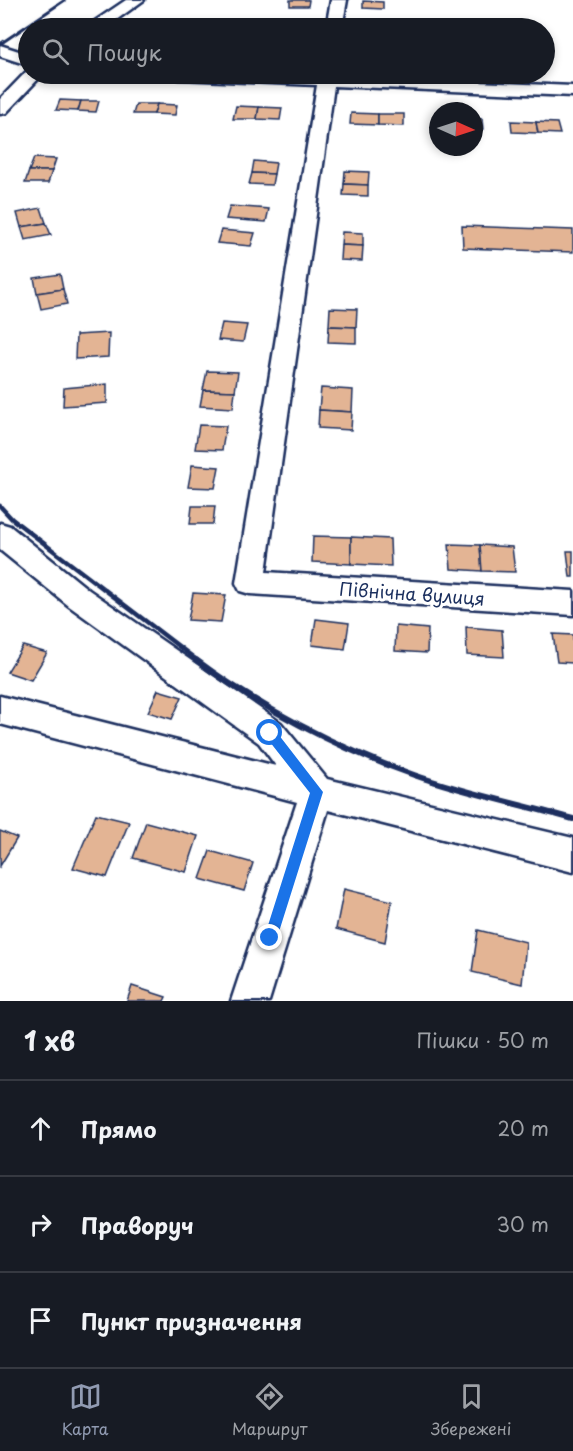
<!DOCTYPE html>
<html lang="uk">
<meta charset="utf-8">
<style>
body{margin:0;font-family:"Playpen Sans",sans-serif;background:#242831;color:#f1f3f6}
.compass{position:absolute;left:429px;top:102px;width:54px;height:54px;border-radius:50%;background:#171b24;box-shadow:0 3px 9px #0003;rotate:93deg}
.stop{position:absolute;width:18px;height:18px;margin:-14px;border:4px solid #1a73e8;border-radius:50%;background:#fff}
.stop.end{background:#1a73e8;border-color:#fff;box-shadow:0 2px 6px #0008}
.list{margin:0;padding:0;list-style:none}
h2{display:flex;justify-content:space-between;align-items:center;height:78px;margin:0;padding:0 24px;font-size:26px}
h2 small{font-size:20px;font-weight:400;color:#9ea1a6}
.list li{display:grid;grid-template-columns:39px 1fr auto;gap:18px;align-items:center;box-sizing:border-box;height:96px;padding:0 24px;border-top:2px solid #363941}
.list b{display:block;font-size:22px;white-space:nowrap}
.list em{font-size:20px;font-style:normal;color:#9ea1a6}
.icon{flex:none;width:33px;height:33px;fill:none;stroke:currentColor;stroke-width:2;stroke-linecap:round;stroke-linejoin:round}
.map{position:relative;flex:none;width:573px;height:1001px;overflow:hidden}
.search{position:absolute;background:#171b24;box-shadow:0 3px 9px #0003;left:18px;right:18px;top:18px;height:66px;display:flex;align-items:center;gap:15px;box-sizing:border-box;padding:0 21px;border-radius:33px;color:#9ea1a6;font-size:22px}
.sheet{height:366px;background:#171b24}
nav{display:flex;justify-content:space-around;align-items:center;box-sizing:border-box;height:84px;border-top:2px solid #363941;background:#171b24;font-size:16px;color:#9ea1a6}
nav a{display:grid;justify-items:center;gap:3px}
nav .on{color:#919bb2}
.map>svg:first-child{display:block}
</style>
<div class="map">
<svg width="573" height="1001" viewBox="0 0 573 1001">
<rect width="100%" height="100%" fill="#fff"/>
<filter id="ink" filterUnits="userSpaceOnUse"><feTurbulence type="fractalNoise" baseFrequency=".0167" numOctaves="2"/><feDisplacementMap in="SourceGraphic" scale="12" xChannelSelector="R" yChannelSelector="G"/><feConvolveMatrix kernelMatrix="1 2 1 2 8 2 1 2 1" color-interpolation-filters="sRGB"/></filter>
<g filter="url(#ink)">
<g fill="#e3b494" stroke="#1b2f5e" stroke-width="1.5">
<polygon points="290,0 309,0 308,6 290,6"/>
<polygon points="363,1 383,2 383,9 363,8"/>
<polygon points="60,100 81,101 78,111 56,110"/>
<polygon points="81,101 99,101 96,112 78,111"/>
<polygon points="136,104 157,104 154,114 133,114"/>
<polygon points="157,104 177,105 175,115 154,114"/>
<polygon points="236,106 259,107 257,119 233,119"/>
<polygon points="259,107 282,108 280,120 257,119"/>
<polygon points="351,113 378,114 378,125 350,124"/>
<polygon points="378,114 404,114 404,126 378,125"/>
<polygon points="474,118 482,119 483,129 474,129"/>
<polygon points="511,121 536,122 538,133 512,132"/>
<polygon points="536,122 557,123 560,134 538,133"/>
<polygon points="34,158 56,159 52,171 29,171"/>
<polygon points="254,161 276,163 274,174 252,173"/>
<polygon points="29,171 52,171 48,183 25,183"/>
<polygon points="345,171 369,172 368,185 344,184"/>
<polygon points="252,173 274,174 272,185 249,184"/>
<polygon points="344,184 368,185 368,196 343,195"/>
<polygon points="230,206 269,209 266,222 226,219"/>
<polygon points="41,208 46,223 21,227 17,213"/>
<polygon points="46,223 51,235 25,240 21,227"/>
<polygon points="462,226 573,230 573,252 463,248"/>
<polygon points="221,230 255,233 251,246 217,243"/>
<polygon points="342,232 363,233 363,246 341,245"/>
<polygon points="341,245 363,246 362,261 340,260"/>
<polygon points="60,274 63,289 37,293 34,278"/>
<polygon points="63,289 67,304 41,309 37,293"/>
<polygon points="330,308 357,309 356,327 329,326"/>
<polygon points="222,323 247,325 243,342 218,340"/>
<polygon points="329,326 356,327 356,343 328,342"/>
<polygon points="109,333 108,357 75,359 76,335"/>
<polygon points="207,371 238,372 235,391 203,390"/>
<polygon points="107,384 107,403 63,406 64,388"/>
<polygon points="321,388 353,390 352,412 319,410"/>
<polygon points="203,390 235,391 233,408 200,406"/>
<polygon points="319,410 352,412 351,430 318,428"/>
<polygon points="199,425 226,426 222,450 195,449"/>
<polygon points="192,465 219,467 215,488 188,487"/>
<polygon points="192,506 215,506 213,524 190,524"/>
<polygon points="313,536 351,537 351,564 312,562"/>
<polygon points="351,537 390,539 391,566 351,564"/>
<polygon points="449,544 480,545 482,571 451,569"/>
<polygon points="480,545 512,547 515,572 482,571"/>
<polygon points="567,551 573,551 573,577 570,577"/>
<polygon points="193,593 226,595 221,622 188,620"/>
<polygon points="316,619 349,623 345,649 312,645"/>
<polygon points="396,626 428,629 427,653 395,651"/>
<polygon points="466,627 502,630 504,657 467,655"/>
<polygon points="553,634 573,635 573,663 557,662"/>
<polygon points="23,646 47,653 31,680 7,672"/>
<polygon points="158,690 182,697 172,719 148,712"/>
<polygon points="96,814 129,822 107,877 73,868"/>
<polygon points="146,822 198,836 186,872 133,858"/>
<polygon points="0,831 17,838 0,866"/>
<polygon points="210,851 253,863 244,891 200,879"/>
<polygon points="344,889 392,901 385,942 336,929"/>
<polygon points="478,930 526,942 522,984 472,972"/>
<polygon points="132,986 166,997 164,1001 127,1001"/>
</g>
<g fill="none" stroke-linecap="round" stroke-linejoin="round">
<defs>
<g id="street">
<polygon points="126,0 144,0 105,28 87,28 89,25"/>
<polygon points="331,0 347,0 342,28 326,28"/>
<polygon points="0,45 28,54 28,65 0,56"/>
<polygon points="28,70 28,74 43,74 6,113 0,114 0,99"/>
<polygon points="170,74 335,74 335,76 573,86 573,96 334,86 266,572 573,591 573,615 250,594 240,591 236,583 317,85 179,79 173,78"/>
<polygon points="0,523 10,526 89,590 281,723 327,779 573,838 573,872 328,810 269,1001 231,1001 297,802 0,724 0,696 276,766 259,743 69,606 0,550"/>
</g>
</defs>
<use href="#street" stroke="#1b2f5e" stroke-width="5"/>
<use href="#street" fill="#fff" fill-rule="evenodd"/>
<polyline stroke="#1b2f5e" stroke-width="3" points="0,44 65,0"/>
<polyline stroke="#1b2f5e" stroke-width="4.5" points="0,506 12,519 198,661"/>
<path stroke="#1b2f5e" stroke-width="6" d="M196,660C259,707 339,749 414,775C465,793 520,804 573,819"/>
</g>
</g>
<polygon fill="#1a73e8" points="270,728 275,730 323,792 277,938 275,943 270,945 266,943 264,938 310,793 266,737 266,730"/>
<g text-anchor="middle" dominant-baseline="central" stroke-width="6" stroke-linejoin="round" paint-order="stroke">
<g font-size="18" fill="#1b2f5e" stroke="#fff">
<text transform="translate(412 593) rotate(4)">Північна вулиця</text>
</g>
</g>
</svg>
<svg class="compass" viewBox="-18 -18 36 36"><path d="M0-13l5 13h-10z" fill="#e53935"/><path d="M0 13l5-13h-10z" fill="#9ea1a6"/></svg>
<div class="stop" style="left:270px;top:733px"></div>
<div class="stop end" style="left:270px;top:938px"></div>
<div class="search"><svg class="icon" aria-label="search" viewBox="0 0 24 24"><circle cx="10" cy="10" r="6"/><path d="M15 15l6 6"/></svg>Пошук</div>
</div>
<section class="sheet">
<h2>1 хв<small>Пішки · 50 m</small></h2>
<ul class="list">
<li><svg class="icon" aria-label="ahead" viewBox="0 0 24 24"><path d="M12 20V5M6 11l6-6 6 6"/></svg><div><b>Прямо</b></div><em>20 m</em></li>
<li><svg class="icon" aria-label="right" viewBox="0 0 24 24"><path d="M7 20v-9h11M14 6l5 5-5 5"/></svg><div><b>Праворуч</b></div><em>30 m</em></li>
<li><svg class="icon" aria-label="arrive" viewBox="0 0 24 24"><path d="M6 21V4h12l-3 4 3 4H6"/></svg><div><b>Пункт призначення</b></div></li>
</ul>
</section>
<nav>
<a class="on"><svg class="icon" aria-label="map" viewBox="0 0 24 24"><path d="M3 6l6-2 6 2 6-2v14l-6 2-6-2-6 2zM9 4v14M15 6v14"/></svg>Карта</a>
<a><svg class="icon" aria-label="directions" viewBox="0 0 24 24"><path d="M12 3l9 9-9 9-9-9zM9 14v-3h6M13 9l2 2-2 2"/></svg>Маршрут</a>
<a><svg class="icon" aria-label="saved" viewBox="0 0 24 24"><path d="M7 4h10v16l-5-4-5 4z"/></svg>Збережені</a>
</nav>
